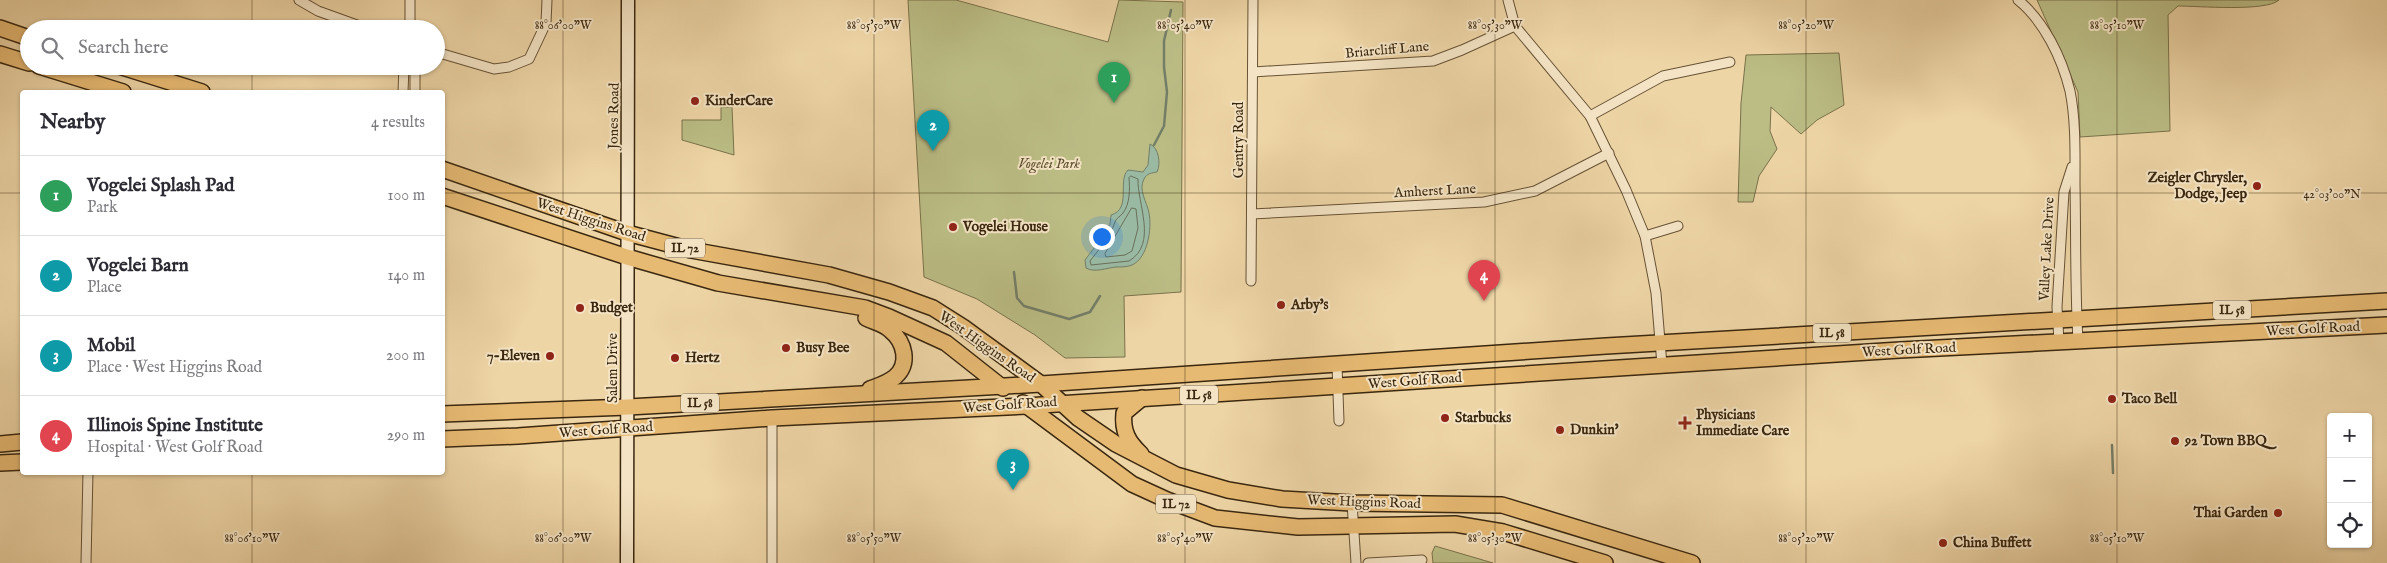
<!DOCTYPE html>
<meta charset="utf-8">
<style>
body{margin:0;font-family:"IM FELL English",serif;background:#f2f2f3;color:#2b2b33}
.controls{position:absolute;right:15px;bottom:15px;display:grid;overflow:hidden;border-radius:5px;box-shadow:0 1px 4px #0004}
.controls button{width:45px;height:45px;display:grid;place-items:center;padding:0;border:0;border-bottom:1px solid #e1e1e2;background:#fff;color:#2b2b33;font:25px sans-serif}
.you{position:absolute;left:1101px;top:236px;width:18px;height:18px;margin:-12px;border:4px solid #fff;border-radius:50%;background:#1a73e8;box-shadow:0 0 0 8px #1a73e833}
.badge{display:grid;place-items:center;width:32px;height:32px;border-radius:50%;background:#d93025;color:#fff;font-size:16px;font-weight:700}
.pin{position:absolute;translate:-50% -41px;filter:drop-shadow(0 1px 2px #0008)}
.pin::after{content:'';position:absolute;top:26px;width:18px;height:15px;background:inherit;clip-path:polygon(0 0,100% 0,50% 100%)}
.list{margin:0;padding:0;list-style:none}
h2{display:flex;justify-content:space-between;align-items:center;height:65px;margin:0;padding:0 20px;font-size:21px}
h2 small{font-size:16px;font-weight:400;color:#7c7c81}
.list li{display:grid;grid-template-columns:32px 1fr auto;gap:15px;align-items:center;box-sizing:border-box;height:80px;padding:0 20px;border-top:1px solid #e1e1e2}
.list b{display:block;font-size:19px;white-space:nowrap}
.list p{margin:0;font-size:16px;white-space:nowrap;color:#7c7c81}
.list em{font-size:16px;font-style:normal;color:#7c7c81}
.icon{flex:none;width:28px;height:28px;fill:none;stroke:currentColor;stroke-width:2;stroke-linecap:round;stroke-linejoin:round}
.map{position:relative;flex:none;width:2387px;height:563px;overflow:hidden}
.search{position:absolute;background:#fff;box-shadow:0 1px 4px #0004;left:20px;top:20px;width:425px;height:55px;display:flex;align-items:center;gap:12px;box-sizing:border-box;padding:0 18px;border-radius:28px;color:#7c7c81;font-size:19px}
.panel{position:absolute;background:#fff;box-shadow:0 1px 4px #0004;left:20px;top:90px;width:425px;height:385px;border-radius:5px}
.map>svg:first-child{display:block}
</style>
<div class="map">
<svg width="2387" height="563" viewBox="0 0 2387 563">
<rect width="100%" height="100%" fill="#eed5a6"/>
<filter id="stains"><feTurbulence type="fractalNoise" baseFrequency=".004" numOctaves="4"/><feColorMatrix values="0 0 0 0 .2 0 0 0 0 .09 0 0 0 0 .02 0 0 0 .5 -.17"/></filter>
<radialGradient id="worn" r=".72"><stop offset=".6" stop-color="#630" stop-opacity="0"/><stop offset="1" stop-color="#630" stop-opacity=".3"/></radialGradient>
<g fill="#bbbd85" stroke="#7a724a">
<polygon points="908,0 956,0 1108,42 1119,0 1183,2 1181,292 1124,296 1125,357 1065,358 1035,335 977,299 924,277"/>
<path d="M2037,0H2279C2266,12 2198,6 2178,6L2168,15L2170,131L2080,137L2078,92Z"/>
<polygon points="1839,53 1844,105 1817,120 1801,134 1771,107 1770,131 1777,149 1759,176 1753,202 1738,202 1741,103 1746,55"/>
<polygon points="721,107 732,107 734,155 682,140 682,120 721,120"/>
<polygon points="1435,546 1493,563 1433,563 1432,553"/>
</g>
<path fill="#9ab9a3" stroke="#747f68" d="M1150,144C1159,148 1161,164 1157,172C1152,173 1147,173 1144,179C1138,190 1147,202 1149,213C1152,228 1148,258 1132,265C1127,267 1121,267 1116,267C1106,268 1095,273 1086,268L1085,260L1101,239L1102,230L1110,225L1111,215C1132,209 1117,181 1128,170L1143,172L1148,165Z"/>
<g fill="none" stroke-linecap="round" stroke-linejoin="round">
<g stroke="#6a7059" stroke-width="1">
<path d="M1131,176L1138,179C1137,203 1158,244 1129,261L1091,265L1090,261C1100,248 1110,237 1115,222C1116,218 1120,217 1123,213C1130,204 1130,189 1129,178Z"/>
<polygon points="1132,208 1136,209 1138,228 1132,251 1125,255 1106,257 1105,254"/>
</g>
<g stroke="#747f68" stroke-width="2.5">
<polyline points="1154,145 1164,126 1167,92 1164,67 1164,41 1171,10"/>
<polyline points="1014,272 1017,298 1024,306 1069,319 1090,312 1100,296"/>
<polyline points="2112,445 2113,473"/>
</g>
<defs>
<g id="street">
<polyline points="299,0 318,11 368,29"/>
<polyline points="1508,0 1515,26 1590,116 1626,190 1645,236 1656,293 1662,365"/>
<path d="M2018,0C2044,21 2062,58 2070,91C2076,121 2075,155 2075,185C2076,237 2075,289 2078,341"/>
<polyline points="410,29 410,0"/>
<polyline points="436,52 494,69 509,67 529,59 546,23 547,0"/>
<polyline points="415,66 415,92"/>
<polyline points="1253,72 1433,61 1462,50 1515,26"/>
<polyline points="403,92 404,66"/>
<polyline points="1590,116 1663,76 1730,62"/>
<polyline points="1252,214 1484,202 1535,191 1609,153"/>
<polyline points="1645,236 1678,226"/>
<polyline points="1251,281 1253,0"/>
<polyline points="2059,342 2057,307 2064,192 2072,167"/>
<polyline points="1337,365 1339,421"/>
<polyline points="772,418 772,563"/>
<polyline points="1352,503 1356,563"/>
<polyline points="86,563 88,472"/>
<polyline points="1368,563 1422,560"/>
</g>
<polyline id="secondary" points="627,563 628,0"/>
<g id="primary">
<polyline points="0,28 29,38"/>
<polyline points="0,54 29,63"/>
<polyline points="39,66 123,92"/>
<polyline points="119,66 202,92"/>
<polyline points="442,169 627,233 691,250 829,275 889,292 933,308 963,327 1041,384 1078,418 1116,444 1176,475 1228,490 1282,499 1352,503 1502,505 1692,563"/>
<polyline points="442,196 627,257 718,283 865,308 889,317 946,343 1003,388"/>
<path d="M866,318C874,322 884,324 890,330C905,342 910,364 895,377C888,383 878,386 870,389"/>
<polyline points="1023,403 1132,484 1167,500 1215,518 1298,527 1455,524 1503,532 1605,563"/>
<polyline points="442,414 628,407 1041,384 1606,346 2387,301"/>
<polyline points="442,439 518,436 772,418 1026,406 1900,350 2387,325"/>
<polyline points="0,444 22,442"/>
<path d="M1141,454C1128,442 1122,431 1124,413L1142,398"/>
<polyline points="0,463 22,462"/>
</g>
</defs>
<use href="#street" stroke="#675235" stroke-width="11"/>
<use href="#secondary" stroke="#3a270f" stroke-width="15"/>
<use href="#primary" stroke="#3a270f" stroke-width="18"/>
<use href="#street" stroke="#f4e4c5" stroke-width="9"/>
<use href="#secondary" stroke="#f4e4c5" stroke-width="12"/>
<use href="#primary" stroke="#e7ba73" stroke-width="15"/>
</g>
<path fill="none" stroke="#3a270f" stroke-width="1" stroke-opacity="0.45" d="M252,0V29M563,0V563M874,0V563M1185,0V563M1495,0V563M1806,0V563M2117,0V563M252,66V92M0,193H22M442,193H2387M252,472V563"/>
<g fill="#8f2418" stroke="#f4e4c5" stroke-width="2">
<circle cx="695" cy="101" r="5"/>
<circle cx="2257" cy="186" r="5"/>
<circle cx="953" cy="227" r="5"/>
<circle cx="1281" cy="305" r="5"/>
<circle cx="580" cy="308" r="5"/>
<circle cx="786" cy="348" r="5"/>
<circle cx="550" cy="356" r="5"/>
<circle cx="675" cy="358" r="5"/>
<circle cx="2112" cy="399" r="5"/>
<circle cx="1445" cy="418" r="5"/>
<path d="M1682.5 415.5h5v5h5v5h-5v5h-5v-5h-5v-5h5z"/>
<circle cx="1560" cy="430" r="5"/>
<circle cx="2175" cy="441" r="5"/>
<circle cx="2278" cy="513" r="5"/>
<circle cx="1943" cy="543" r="5"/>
</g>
<g text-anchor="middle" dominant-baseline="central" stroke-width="4" stroke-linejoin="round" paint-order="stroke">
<g fill="#f4e4c5" stroke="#726046" stroke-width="1">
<rect x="665" y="238.5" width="40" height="19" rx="4"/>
<rect x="2213" y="300.5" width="38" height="19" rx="4"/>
<rect x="1813" y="323.5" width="38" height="19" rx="4"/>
<rect x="1180" y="385.5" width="38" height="19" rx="4"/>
<rect x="681" y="393.5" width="38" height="19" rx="4"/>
<rect x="1156" y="494.5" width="40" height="19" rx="4"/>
</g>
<g font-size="12" font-weight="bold" fill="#3a270f">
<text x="685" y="248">IL 72</text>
<text x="2232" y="310">IL 58</text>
<text x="1832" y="333">IL 58</text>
<text x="1199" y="395">IL 58</text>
<text x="700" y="403">IL 58</text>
<text x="1176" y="504">IL 72</text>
</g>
<g font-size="14" fill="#3a270f" stroke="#f4e4c5">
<text transform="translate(1387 50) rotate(-5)">Briarcliff Lane</text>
<text transform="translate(614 116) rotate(-89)">Jones Road</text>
<text transform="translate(1239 140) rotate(-90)">Gentry Road</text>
<text transform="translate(1435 191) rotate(-3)">Amherst Lane</text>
<text transform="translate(591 220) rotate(18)">West Higgins Road</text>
<text transform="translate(2047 249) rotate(-87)">Valley Lake Drive</text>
<text transform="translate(2313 329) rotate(-3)">West Golf Road</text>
<text transform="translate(987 347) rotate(35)">West Higgins Road</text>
<text transform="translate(1909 350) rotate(-3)">West Golf Road</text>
<text transform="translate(613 368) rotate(-90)">Salem Drive</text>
<text transform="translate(1415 381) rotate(-4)">West Golf Road</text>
<text transform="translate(1010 405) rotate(-4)">West Golf Road</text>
<text transform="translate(606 430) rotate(-4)">West Golf Road</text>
<text transform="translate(1364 502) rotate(2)">West Higgins Road</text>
</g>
<g font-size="14" font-weight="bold" fill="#3a270f" stroke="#f4e4c5" text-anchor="start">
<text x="705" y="101">KinderCare</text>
<text x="2247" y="178" text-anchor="end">Zeigler Chrysler,<tspan x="2247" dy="16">Dodge, Jeep</tspan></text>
<text x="963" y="227">Vogelei House</text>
<text x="1291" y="305">Arby's</text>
<text x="590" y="308">Budget</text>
<text x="796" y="348">Busy Bee</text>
<text x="540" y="356" text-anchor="end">7-Eleven</text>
<text x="685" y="358">Hertz</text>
<text x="2122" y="399">Taco Bell</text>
<text x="1696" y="415">Physicians<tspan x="1696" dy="16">Immediate Care</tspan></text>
<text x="1455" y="418">Starbucks</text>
<text x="1570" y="430">Dunkin'</text>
<text x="2185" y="441">92 Town BBQ</text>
<text x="2268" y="513" text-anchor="end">Thai Garden</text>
<text x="1953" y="543">China Buffett</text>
</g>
<g font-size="14" font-style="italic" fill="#5a4c2c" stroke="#f4e4c5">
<text x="1049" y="164">Vogelei Park</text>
</g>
</g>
<g font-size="12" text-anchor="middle" fill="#3a270f" stroke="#f4e4c5" stroke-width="4" stroke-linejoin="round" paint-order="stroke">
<text x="563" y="29">88°06'00"W</text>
<text x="874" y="29">88°05'50"W</text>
<text x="1185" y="29">88°05'40"W</text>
<text x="1495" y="29">88°05'30"W</text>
<text x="1806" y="29">88°05'20"W</text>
<text x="2117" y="29">88°05'10"W</text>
<text x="2332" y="198">42°03'00"N</text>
<text x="252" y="542">88°06'10"W</text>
<text x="563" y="542">88°06'00"W</text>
<text x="874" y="542">88°05'50"W</text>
<text x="1185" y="542">88°05'40"W</text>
<text x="1495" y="542">88°05'30"W</text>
<text x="1806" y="542">88°05'20"W</text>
<text x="2117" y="542">88°05'10"W</text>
</g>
<rect width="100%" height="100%" filter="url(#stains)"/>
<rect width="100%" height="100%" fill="url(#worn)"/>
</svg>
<div class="controls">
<button>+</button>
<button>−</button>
<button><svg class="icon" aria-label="locate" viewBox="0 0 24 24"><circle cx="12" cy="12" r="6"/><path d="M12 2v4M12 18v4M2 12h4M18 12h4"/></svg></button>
</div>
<div class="you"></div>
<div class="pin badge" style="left:1114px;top:103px;background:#2e9e5b">1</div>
<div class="pin badge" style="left:933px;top:151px;background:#0f9aa8">2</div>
<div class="pin badge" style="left:1013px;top:490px;background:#0f9aa8">3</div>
<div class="pin badge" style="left:1484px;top:301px;background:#e0444e">4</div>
<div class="search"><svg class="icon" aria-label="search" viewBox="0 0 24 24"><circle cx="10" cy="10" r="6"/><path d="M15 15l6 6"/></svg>Search here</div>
<section class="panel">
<h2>Nearby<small>4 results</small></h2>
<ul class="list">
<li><span class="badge" style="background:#2e9e5b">1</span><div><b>Vogelei Splash Pad</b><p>Park</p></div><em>100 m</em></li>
<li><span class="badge" style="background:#0f9aa8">2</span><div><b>Vogelei Barn</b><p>Place</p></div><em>140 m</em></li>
<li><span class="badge" style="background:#0f9aa8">3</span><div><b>Mobil</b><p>Place · West Higgins Road</p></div><em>200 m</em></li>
<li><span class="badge" style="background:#e0444e">4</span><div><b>Illinois Spine Institute</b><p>Hospital · West Golf Road</p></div><em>290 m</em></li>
</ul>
</section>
</div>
